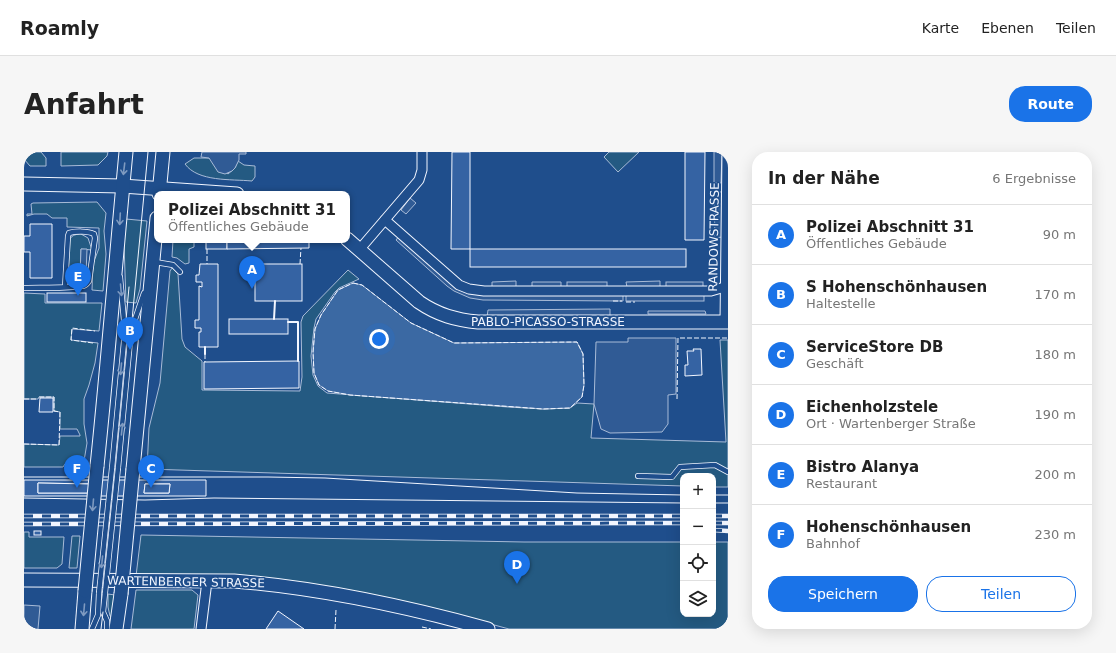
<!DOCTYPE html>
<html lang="de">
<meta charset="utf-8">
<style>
body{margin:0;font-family:"DejaVu Sans",sans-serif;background:#f6f6f6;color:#222}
.controls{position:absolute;right:12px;bottom:12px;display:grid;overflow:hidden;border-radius:8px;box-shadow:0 4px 16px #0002}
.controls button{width:36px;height:36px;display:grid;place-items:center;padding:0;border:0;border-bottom:1px solid #e0e0e0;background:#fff;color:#222;font:20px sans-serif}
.you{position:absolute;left:355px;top:187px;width:14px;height:14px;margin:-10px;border:3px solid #fff;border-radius:50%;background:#1a73e8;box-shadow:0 0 0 6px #1a73e833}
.badge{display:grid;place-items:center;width:26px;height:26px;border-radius:50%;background:#1a73e8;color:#fff;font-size:13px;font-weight:700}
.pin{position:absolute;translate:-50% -33px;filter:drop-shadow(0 1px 2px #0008)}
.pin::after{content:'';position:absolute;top:21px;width:14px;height:12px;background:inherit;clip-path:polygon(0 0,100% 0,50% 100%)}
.popup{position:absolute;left:130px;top:39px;width:196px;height:52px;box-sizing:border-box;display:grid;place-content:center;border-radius:8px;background:#fff;filter:drop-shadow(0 1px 3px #0005);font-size:13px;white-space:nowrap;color:#767676}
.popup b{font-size:15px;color:#222}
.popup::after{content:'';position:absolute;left:50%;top:100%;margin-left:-8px;border:8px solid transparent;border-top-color:#fff}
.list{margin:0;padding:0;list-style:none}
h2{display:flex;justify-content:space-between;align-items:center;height:52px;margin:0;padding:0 16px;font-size:17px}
h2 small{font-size:13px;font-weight:400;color:#767676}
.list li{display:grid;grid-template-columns:26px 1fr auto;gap:12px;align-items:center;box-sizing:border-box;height:60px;padding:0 16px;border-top:1px solid #e0e0e0}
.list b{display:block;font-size:15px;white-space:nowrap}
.list p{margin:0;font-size:13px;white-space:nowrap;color:#767676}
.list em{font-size:13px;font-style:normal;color:#767676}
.actions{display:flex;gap:8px;padding:12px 16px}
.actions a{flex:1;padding:9px 0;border:1px solid #1a73e8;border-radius:16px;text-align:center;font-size:14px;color:#1a73e8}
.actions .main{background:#1a73e8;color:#fff}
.icon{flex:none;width:22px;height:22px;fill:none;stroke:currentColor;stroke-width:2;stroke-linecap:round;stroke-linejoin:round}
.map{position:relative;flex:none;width:704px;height:477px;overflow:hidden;border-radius:16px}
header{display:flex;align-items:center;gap:24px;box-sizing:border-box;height:56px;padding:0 20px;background:#fff;border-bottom:1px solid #e0e0e0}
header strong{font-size:19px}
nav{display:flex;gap:22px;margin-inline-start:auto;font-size:14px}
.intro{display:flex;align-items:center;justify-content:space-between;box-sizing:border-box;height:96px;padding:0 24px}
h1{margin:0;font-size:28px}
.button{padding:10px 18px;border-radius:16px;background:#1a73e8;color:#fff;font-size:14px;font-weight:700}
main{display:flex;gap:24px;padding:0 24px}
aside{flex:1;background:#fff;border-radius:16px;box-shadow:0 4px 16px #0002}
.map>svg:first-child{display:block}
</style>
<header>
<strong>Roamly</strong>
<nav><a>Karte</a><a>Ebenen</a><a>Teilen</a></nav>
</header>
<div class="intro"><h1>Anfahrt</h1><a class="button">Route</a></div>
<main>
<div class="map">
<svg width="704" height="477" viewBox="0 0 704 477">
<rect width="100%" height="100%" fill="#1f4e8c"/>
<g fill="#245a82" stroke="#a8bbd7">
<polygon points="0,0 17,0 22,6 22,14 6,14 0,7"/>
<polygon points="37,0 84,0 83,4 74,13 37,14"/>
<polygon points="585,0 615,0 594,20 580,5"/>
<path d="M170,6H185L204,22L211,16L214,9L220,13L231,14V25L228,29C207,27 174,30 161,12Z"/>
<polygon points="73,50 82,61 80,79 82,102 79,139 68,138 69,112 75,96 75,76 43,75 43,66 28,66 23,62 10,62 3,64 3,62 8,62 7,52 9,51"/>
<polygon points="102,67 123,69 116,137 112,151 102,150 100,91"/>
<path d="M57,82L64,86L68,98L57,97L56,123H62L59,129L53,132L47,129C44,123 43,93 46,87C48,83 53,82 57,82Z"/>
<polygon points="149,88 170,88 170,95 165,97 165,111 161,112 153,106 148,105"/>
<polygon points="148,116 154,122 158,187 161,195 178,209 178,238 276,239 278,225 277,170 279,164 324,118 335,127 315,136 311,140 292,167 290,176 287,204 289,223 294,234 303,241 484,255 519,257 546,256 553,251 570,252 567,286 702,290 696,188 704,188 704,335 689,335 689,324 659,324 659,334 123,317 125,276 136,231 146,119"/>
<polygon points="0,141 21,142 21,151 78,151 75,179 48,177 47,188 74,191 71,211 65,233 60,247 60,272 63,291 59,315 52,312 41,312 39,315 0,315 0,292 35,293 36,284 56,284 56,283 53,277 36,277 36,260 30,259 30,245 15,245 14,247 0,247"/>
<polygon points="0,380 5,380 5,385 40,385 38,412 33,416 0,416"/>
<polygon points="117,383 500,390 659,390 659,462 689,462 689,390 704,390 704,477 485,477 408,456 112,424"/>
<polygon points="48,384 56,384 53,416 45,416"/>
<polygon points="112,438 168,438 174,443 170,477 107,477"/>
<polygon points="84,442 91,443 88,465 86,464 84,455"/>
</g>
<g fill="#305b95" stroke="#a8bbd7">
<polygon points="178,0 222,0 222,2 215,2 215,8 211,16 208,19 201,22 194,20 185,6 177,5"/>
<polygon points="690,0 698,0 697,31 690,31"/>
<polygon points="690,40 698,40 698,85 691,86"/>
<polygon points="386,46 392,51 382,62 377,58"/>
<polygon points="376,83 434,135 599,143 599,149 459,148 446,146 430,139 423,134 372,88"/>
<polygon points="57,97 63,97 62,123 56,123"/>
<polygon points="492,129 492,136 468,135 468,130"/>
<polygon points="636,129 636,135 603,135 602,130"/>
<polygon points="508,130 537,130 537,136 508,135"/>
<rect x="543" y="130" width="40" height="6"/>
<rect x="642" y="130" width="37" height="5"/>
<rect x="602" y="143" width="78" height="6"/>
<polygon points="586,157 586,165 463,165 464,158"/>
<polygon points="624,159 681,159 682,162 624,162"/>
<polygon points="604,186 652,186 652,242 644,243 644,272 638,280 586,281 577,277 570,252 572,190 604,190"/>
<polygon points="0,453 16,454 14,477 0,477"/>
</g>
<polygon fill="#3b69a3" stroke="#a8bbd7" points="329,131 338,133 387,171 430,191 553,190 559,202 560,233 558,245 546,256 519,257 326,243 304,239 295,233 290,221 289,200 291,177 297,163 314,138"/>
<g fill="#3563a3" stroke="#f2f6ff" fill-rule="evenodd">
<polygon points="428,0 446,0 446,97 427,97"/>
<polygon points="661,0 681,0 680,88 661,88"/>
<polygon points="6,72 28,72 28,126 6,126 6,100 0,100 0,84 6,84"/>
<rect x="182" y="88" width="21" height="9"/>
<polygon points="203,88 285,88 285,96 203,97"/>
<rect x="446" y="97" width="216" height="18"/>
<polygon points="176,112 194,112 194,195 175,195 175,180 177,180 177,176 171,176 171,168 175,168 175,134 178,135 178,130 172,130 172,123 175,123"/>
<rect x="231" y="112" width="47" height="37"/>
<rect x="23" y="141" width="39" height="9"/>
<rect x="205" y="167" width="59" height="15"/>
<polygon points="669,197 677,197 678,223 661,224 661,213 664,213 663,199 670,199"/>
<polygon points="275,209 275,236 180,237 180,210"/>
<polygon points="16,246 29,246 29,260 15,260"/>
<path d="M0,328H182V344H0ZM14,331L67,332V341H14ZM121,332H146L145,341H120Z"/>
<polygon points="14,331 67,332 67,341 14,341"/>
<polygon points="121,332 146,332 145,341 120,341"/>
<rect x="10" y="379" width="7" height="4"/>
<polygon points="254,459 280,477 242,477"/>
</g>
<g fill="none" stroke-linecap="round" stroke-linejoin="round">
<defs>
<g id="lane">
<polyline points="131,110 149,113 156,120"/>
<path d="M0,136C19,135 39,137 58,134C61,134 63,132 65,129L71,86L70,82C64,79 52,79 45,81L44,84L41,135"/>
<polyline points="88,316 101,179 96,125"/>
<polyline points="94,316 107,179 120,141"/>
<polyline points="614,324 648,325 656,315 691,313 704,320"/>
<polyline points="81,441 79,460 83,469 83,477"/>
<polyline points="68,477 74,463 75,441"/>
</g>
<g id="street">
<polyline points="361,68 435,133 445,137 460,139 687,139 704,134"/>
<polyline points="335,98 395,28 398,18 398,0"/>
<polyline points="701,170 703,0"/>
<polyline points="177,477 183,429"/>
</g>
<g id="secondary">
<polyline points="0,32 98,34 213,42"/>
<polyline points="135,42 139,0"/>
<path d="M323,87L395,150C414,163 432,168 454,170H704"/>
<path d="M73,314C84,209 92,105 102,0"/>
<polyline points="109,317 133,66"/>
<path d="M0,428L210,429C296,436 381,454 464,477"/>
<polyline points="58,477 61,439"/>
<polyline points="92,477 97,442"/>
</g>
</defs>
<use href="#lane" stroke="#f2f6ff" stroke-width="6"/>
<use href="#street" stroke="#f2f6ff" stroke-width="11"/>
<use href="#secondary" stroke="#f2f6ff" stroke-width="15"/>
<use href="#lane" stroke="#1f4e8c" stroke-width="4.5"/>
<use href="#street" stroke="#1f4e8c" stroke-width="9"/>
<use href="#secondary" stroke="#1f4e8c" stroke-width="13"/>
<g stroke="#f2f6ff" stroke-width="1">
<polyline points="101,179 105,135"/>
<polyline points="107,179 124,0"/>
<polyline points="0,325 244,325 301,326 553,341 659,343"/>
<polyline points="689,343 704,343"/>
<polyline points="0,346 121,348 190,346 659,351"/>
<polyline points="689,351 704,351"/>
<polyline points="77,477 79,460"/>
</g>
<defs>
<g id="rail">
<polyline points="0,364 659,364"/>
<polyline points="689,364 704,364"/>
<polyline points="689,371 704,371"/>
<polyline points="0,372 659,371"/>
<polyline points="689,378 704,379"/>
</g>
</defs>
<use href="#rail" stroke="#f2f6ff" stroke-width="4.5"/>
<use href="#rail" stroke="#1f4e8c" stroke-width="3" stroke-dasharray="9" stroke-linecap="butt"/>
<defs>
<g id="lane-bridge">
<polyline points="75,441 88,316"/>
<polyline points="81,441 94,316"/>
</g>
<g id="secondary-bridge">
<polyline points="61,439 73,314"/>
<polyline points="97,442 109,317"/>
</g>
</defs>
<use href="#lane-bridge" stroke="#f2f6ff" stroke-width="6" stroke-linecap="butt"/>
<use href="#secondary-bridge" stroke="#f2f6ff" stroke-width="15" stroke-linecap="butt"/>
<use href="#lane-bridge" stroke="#1f4e8c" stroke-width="4.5"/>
<use href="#secondary-bridge" stroke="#1f4e8c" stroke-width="13"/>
<g stroke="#f2f6ff" stroke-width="1" stroke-dasharray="5 2" stroke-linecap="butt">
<polyline points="183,97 183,112"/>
<polyline points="276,112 277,96"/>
<polygon points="329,131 338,133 387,171 430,191 553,190 559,202 560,233 558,245 546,256 519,257 326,243 304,239 295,233 290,221 289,200 291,177 297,163 314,138"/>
<polyline points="589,149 598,149"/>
<polyline points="602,150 611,150"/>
<polyline points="69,191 47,188 48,176 71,179"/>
<polyline points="181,202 181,210"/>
<polyline points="0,247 14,247"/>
<polyline points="653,247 654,186 704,186"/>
<polyline points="0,292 35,293 36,260 30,259 30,245 14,245"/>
<polyline points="398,475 407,477"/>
<polyline points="311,477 312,458"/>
</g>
<g stroke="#f2f6ff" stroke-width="2">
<polyline points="250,167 251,149"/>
<polyline points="264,170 274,170 274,209"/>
<polyline points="181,202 181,195"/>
</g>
</g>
<defs><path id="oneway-shaft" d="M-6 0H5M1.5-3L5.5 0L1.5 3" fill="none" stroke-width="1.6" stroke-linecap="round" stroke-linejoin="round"/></defs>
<g stroke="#7e9ac0">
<use href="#oneway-shaft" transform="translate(100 17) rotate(97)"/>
<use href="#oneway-shaft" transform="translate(96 67) rotate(93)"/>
<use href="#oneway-shaft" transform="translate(97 138) rotate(85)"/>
<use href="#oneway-shaft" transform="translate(97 217) rotate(95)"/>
<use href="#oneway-shaft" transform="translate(98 277) rotate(-84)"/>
<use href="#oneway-shaft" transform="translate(69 353) rotate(95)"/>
<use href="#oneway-shaft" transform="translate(78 410) rotate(96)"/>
<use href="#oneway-shaft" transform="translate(60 458) rotate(95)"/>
</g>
<g text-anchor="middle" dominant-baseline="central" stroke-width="3" stroke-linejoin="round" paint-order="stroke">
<g font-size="12" fill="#f2f6ff" stroke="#1f4e8c">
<text transform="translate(690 85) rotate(-89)">RANDOWSTRASSE</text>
<text x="524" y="170">PABLO-PICASSO-STRASSE</text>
<text transform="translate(162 430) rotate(1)">WARTENBERGER STRASSE</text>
</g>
</g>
</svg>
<div class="controls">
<button>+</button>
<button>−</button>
<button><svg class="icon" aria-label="locate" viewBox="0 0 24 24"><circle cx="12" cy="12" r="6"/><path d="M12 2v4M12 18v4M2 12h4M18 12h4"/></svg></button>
<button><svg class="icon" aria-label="layers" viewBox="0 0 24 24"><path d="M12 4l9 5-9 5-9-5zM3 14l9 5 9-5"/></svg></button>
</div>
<div class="you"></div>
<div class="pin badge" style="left:228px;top:137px">A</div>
<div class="popup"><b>Polizei Abschnitt 31</b>Öffentliches Gebäude</div>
<div class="pin badge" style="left:106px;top:198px">B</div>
<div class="pin badge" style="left:127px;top:336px">C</div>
<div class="pin badge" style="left:493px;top:432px">D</div>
<div class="pin badge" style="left:54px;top:144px">E</div>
<div class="pin badge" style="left:53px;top:336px">F</div>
</div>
<aside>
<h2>In der Nähe<small>6 Ergebnisse</small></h2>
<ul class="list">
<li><span class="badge">A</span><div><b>Polizei Abschnitt 31</b><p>Öffentliches Gebäude</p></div><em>90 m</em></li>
<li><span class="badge">B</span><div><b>S Hohenschönhausen</b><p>Haltestelle</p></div><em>170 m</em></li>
<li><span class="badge">C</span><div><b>ServiceStore DB</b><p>Geschäft</p></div><em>180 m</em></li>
<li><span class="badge">D</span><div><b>Eichenholzstele</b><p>Ort · Wartenberger Straße</p></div><em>190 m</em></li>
<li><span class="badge">E</span><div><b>Bistro Alanya</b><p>Restaurant</p></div><em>200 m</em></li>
<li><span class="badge">F</span><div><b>Hohenschönhausen</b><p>Bahnhof</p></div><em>230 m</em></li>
</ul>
<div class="actions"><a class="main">Speichern</a><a>Teilen</a></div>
</aside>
</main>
